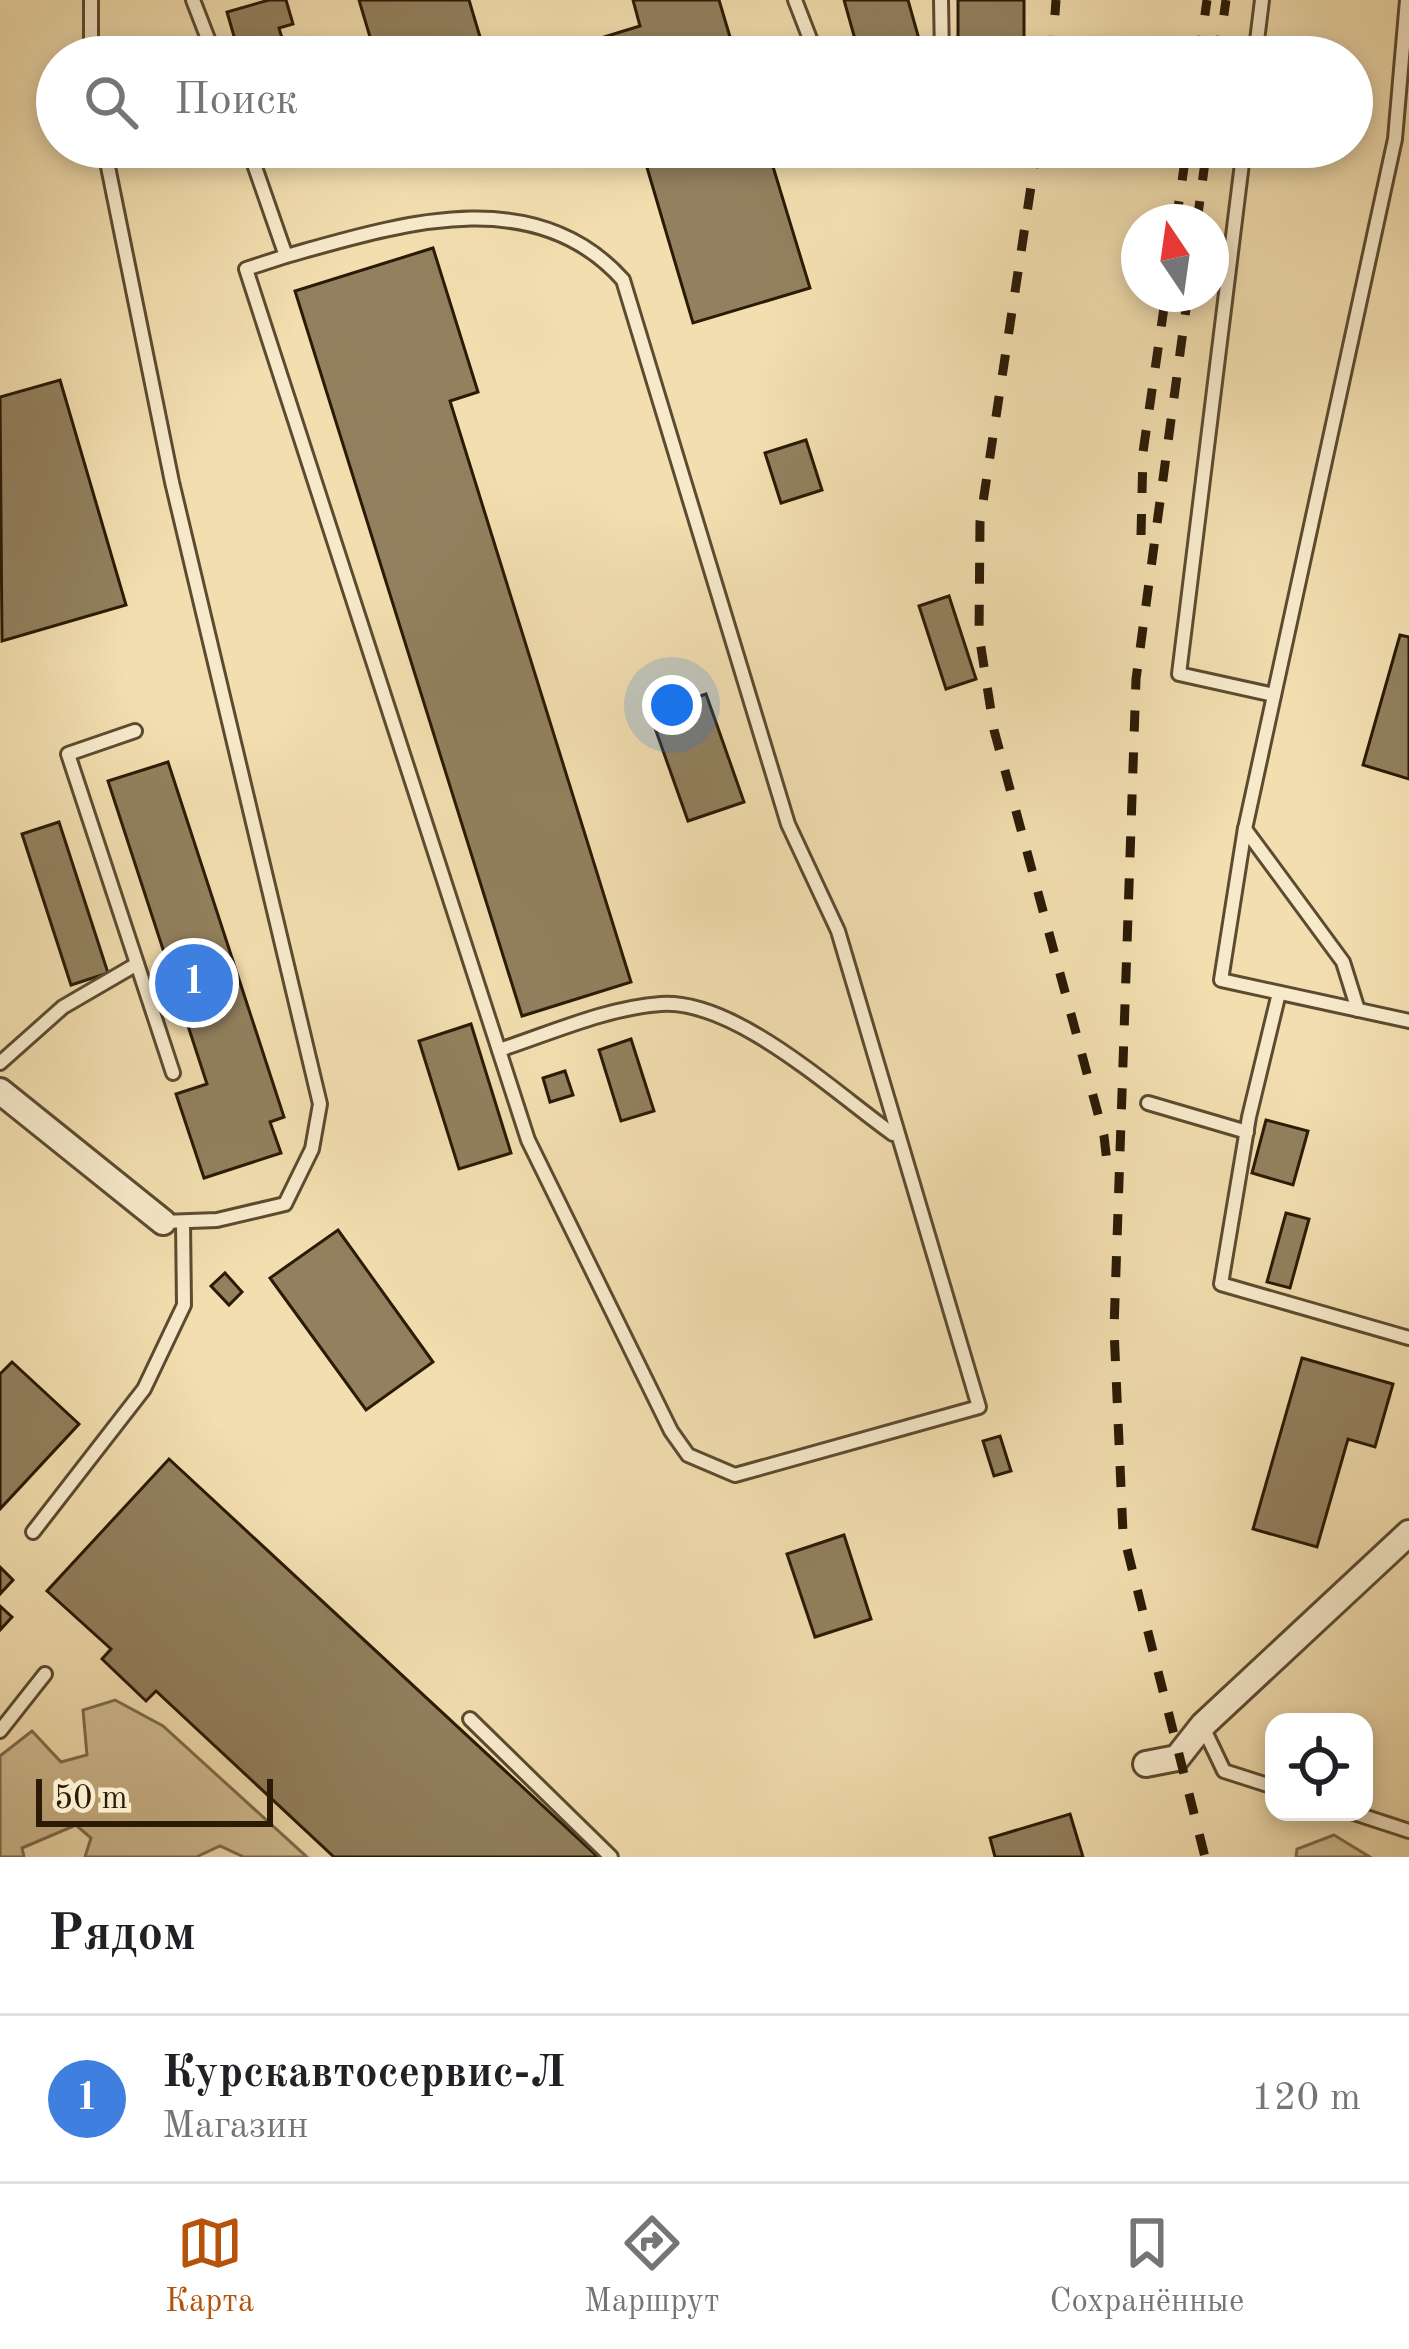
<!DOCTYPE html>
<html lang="ru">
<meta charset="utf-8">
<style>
body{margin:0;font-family:"Old Standard TT",serif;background:#f2f2f2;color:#202124}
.controls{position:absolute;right:36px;bottom:36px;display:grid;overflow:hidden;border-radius:24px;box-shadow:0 6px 18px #0003}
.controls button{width:108px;height:108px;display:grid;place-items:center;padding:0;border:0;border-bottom:3px solid #e0e0e0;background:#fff;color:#202124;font:60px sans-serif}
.compass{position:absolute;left:1121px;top:204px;width:108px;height:108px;border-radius:50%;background:#fff;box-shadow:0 6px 18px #0003;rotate:347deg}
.scale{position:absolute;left:36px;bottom:30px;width:237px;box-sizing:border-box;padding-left:12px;border:6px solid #2a1a06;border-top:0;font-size:33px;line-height:42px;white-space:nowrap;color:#2a1a06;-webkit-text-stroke:9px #f7eacb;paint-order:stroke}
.you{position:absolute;left:672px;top:705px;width:42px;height:42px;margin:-30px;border:9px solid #fff;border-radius:50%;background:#1a73e8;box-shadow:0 0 0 18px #1a73e833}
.badge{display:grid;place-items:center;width:78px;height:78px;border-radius:50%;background:#b45309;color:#fff;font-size:39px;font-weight:700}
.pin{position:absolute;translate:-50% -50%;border:6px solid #fff;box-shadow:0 3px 12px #0006}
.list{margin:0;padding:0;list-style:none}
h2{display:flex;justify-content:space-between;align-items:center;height:156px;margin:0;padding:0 48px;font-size:51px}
h2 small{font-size:39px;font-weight:400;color:#757577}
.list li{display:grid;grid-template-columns:78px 1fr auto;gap:36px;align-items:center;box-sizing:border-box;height:168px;padding:0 48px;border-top:3px solid #e0e0e0}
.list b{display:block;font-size:45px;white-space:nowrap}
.list p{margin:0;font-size:39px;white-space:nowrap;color:#757577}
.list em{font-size:39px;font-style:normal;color:#757577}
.icon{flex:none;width:66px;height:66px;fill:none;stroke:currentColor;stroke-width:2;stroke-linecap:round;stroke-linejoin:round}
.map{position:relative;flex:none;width:1409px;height:1857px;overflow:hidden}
.search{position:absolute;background:#fff;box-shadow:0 6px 18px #0003;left:36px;right:36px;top:36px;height:132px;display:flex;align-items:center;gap:30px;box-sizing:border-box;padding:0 42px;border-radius:66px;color:#757577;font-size:45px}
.sheet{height:324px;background:#fff}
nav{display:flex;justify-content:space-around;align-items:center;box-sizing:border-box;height:168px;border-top:3px solid #e0e0e0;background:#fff;font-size:33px;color:#757577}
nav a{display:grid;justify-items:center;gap:6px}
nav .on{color:#b45309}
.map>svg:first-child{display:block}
</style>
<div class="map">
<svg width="1409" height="1857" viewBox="0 0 1409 1857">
<rect width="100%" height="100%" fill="#f2deaf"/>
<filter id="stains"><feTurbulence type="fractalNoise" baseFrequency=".00167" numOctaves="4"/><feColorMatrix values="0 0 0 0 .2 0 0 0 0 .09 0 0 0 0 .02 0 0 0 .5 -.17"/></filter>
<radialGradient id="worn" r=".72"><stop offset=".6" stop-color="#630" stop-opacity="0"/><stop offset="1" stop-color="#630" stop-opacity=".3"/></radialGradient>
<g fill="#d0bd92" stroke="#7d6c4c" stroke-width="3">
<polygon points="115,1700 163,1726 307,1857 244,1857 220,1846 196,1857 85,1857 91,1838 76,1825 22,1848 24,1857 0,1857 0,1756 32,1731 61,1762 87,1755 83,1710"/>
<polygon points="1334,1835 1370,1857 1296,1857 1297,1849"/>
</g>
<g fill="#92805e" stroke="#2a1a06" stroke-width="3">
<polygon points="269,0 286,0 293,24 279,28 286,52 240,57 227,12"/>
<polygon points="359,0 469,0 486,57 376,57"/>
<polygon points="633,0 719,0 736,57 610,57 604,37 640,26"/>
<polygon points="844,0 908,0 924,57 860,57"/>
<rect x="958" y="0" width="66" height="57"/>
<polygon points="668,147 767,147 810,288 693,323 643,154"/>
<polygon points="433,248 478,392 450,401 631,982 522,1016 295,291"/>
<polygon points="60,380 126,605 2,641 0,397"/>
<polygon points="806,440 822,490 781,503 765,453"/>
<polygon points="949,596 976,679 946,689 919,606"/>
<polygon points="1400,635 1409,637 1409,779 1363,765"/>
<polygon points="706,694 744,802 688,821 650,714"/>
<polygon points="168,762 284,1117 270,1122 281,1153 204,1178 176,1094 207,1084 108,781"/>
<polygon points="59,822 108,973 71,985 22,834"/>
<polygon points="471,1024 511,1153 459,1169 419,1041"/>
<polygon points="631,1039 654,1111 621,1121 599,1050"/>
<polygon points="565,1071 573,1095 550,1102 543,1078"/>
<polygon points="1266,1120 1308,1131 1293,1185 1252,1173"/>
<polygon points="1286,1213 1309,1219 1290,1288 1267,1282"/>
<polygon points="338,1230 433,1362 366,1410 270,1278"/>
<polygon points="225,1273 242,1292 229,1305 211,1286"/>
<polygon points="1302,1358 1393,1384 1375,1447 1348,1439 1317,1547 1253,1529"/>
<polygon points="12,1362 79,1424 0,1509 0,1374"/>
<polygon points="1000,1436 1011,1471 994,1476 983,1441"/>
<polygon points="169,1459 598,1857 334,1857 156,1691 146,1701 102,1659 111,1649 47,1591"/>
<polygon points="844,1535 871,1619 815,1637 787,1554"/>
<polygon points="0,1567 13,1580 0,1594"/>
<polygon points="0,1606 12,1617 0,1630"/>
<polygon points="1070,1814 1083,1857 995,1857 990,1838"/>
</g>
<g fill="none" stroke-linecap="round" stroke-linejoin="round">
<defs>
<g id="lane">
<polyline points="193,0 215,57"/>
<polyline points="795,0 817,57"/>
<polyline points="941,0 942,57"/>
<polyline points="91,57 91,0"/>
<polyline points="1255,57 1262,0"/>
<polyline points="104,147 172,482 320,1104 312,1149 285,1204 217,1220 163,1222"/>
<path d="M248,147L286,256L246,269L528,1140L671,1431L688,1455L735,1475L979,1407L838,931L788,824L623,280C534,180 397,225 286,256"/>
<polyline points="1244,147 1179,674 1274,695"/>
<polyline points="135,731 68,754 173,1073"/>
<polyline points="1245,828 1221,980 1409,1021"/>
<polyline points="1279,993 1249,1117 1221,1284 1409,1338"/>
<polyline points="1358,1010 1343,962 1245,829 1395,139 1407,0"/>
<path d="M499,1050C551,1033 606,1008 661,1004C735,999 834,1092 893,1134"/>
<polyline points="0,1063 63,1007 137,964"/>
<polyline points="1148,1103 1247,1132"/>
<polyline points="33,1532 144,1389 184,1305 183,1222"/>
<polyline points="470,1719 611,1857"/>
<polyline points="1203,1727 1224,1771 1274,1787"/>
<polyline points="0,1731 45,1674"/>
<polyline points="1351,1812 1409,1831"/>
</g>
<g id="street">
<polyline points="0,1091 163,1222"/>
<polyline points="1146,1764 1177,1758 1203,1725 1409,1533"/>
</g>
</defs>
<use href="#lane" stroke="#5c4b30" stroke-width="18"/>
<use href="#street" stroke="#5c4b30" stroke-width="30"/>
<use href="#lane" stroke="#f7eacb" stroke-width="12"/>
<use href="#street" stroke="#f7eacb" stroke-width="24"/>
<g stroke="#2a1a06" stroke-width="9" stroke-dasharray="21 21" stroke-linecap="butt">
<polyline points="1052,57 1056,0"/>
<polyline points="1199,57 1207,0"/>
<polyline points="1218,57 1226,0"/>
<polyline points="1037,147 980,522 979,635 994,730 1104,1136 1108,1171"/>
<polyline points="1176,222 1187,147"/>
<polyline points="1197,222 1207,147"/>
<polyline points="1188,294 1136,679 1114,1329 1123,1533 1205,1857"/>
<polyline points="1141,535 1143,452 1166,294"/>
</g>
</g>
<rect width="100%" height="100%" filter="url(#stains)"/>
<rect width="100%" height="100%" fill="url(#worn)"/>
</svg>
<div class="controls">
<button><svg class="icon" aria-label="locate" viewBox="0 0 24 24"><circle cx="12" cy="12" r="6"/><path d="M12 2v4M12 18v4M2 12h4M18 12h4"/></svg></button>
</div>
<svg class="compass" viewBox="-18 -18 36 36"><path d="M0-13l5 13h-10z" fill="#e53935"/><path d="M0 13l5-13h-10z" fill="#757577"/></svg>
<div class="scale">50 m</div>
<div class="you"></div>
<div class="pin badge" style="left:194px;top:983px;background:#3f7fe0">1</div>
<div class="search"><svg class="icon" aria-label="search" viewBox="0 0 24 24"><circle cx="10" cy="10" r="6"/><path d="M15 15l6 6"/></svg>Поиск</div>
</div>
<section class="sheet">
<h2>Рядом<small></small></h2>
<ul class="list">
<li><span class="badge" style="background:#3f7fe0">1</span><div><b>Курскавтосервис-Л</b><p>Магазин</p></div><em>120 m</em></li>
</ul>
</section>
<nav>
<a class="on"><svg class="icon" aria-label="map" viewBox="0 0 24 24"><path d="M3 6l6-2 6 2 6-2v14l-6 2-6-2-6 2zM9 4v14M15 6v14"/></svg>Карта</a>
<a><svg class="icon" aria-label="directions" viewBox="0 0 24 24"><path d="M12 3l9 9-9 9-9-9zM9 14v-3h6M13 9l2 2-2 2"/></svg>Маршрут</a>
<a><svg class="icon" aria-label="saved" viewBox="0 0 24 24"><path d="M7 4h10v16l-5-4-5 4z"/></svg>Сохранённые</a>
</nav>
